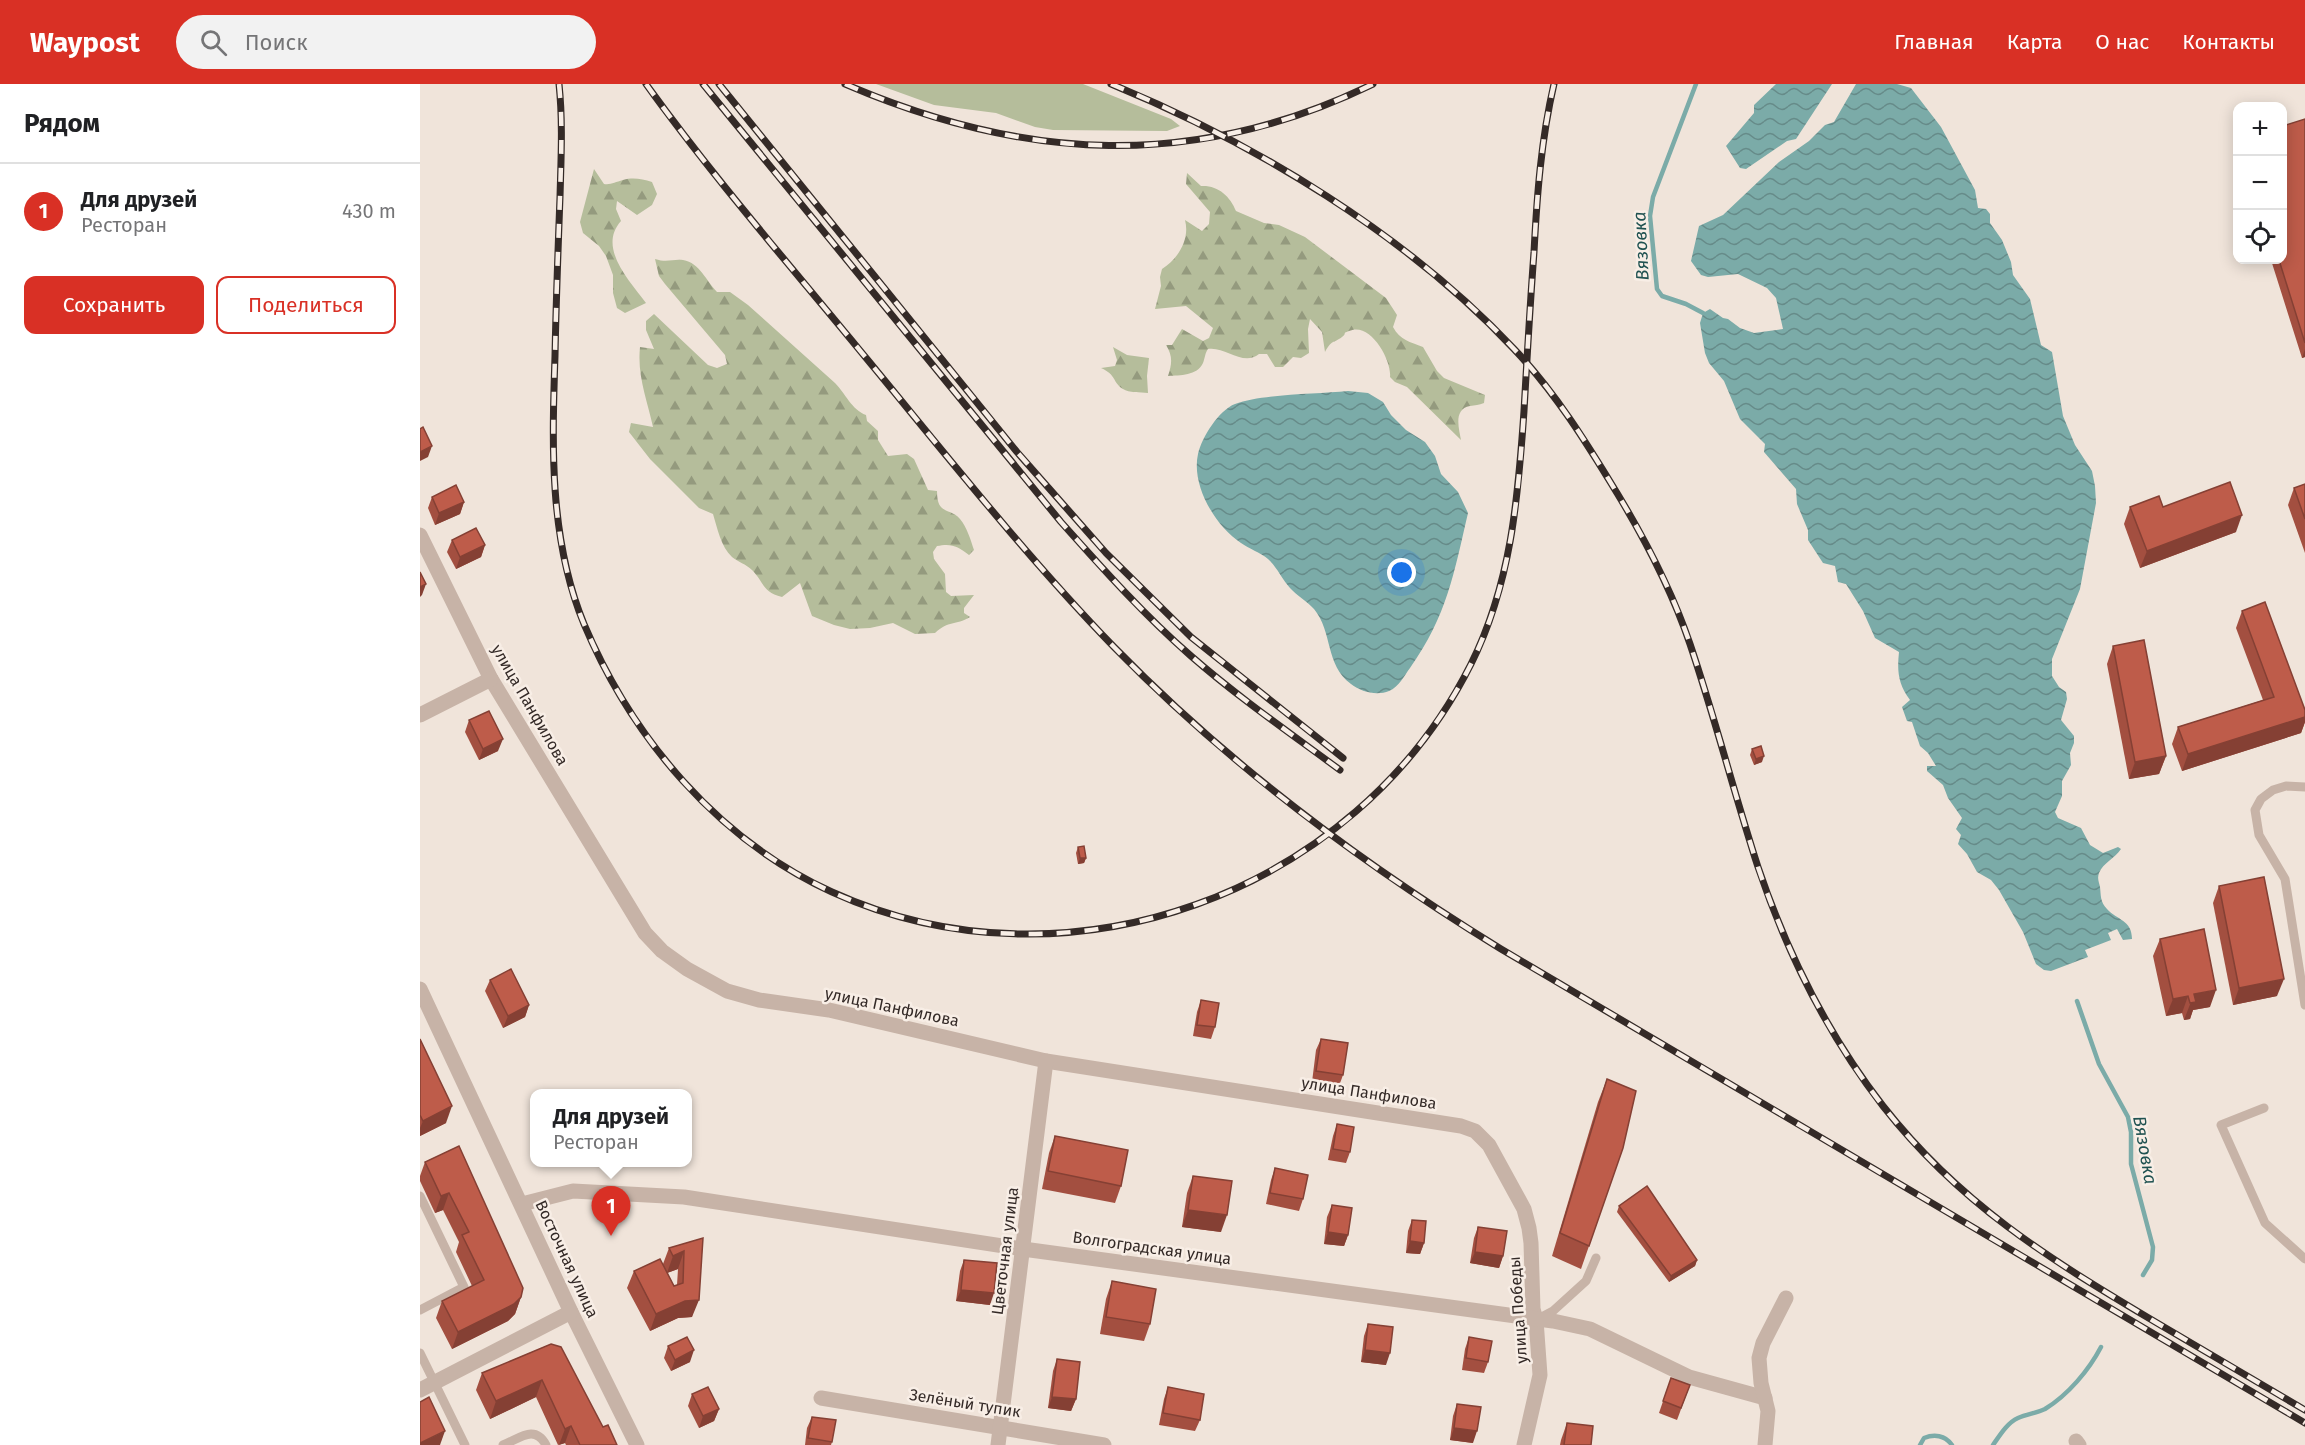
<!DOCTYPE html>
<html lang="ru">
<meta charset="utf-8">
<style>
body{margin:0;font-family:"Fira Sans",sans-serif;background:#f2f2f2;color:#202124}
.controls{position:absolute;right:18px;top:18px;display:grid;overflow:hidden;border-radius:12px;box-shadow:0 3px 15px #0003}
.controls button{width:54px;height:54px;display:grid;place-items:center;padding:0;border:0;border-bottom:2px solid #e0e0e0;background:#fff;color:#202124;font:30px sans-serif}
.you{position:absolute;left:982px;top:489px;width:21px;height:21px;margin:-15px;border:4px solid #fff;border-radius:50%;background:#1a73e8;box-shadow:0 0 0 9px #1a73e833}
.badge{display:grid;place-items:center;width:39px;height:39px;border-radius:50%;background:#d93025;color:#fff;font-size:20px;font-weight:700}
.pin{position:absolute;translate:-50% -50px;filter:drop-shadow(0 2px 3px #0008)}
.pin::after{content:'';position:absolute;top:32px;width:21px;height:18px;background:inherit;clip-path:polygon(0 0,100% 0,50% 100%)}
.popup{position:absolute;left:110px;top:1005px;width:162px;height:78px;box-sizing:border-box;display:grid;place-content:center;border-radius:12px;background:#fff;filter:drop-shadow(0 2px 4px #0005);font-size:20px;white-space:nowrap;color:#757577}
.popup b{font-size:22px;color:#202124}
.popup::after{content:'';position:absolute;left:50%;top:100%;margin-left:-12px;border:12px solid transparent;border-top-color:#fff}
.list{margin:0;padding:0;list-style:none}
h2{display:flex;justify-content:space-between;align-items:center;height:78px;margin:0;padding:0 24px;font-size:26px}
h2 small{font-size:20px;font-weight:400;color:#757577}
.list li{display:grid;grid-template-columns:39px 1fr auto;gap:18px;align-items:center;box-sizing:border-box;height:96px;padding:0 24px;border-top:2px solid #e0e0e0}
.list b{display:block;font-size:22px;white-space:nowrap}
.list p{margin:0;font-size:20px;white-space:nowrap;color:#757577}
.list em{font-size:20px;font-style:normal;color:#757577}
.actions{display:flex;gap:12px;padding:18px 24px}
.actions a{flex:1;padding:14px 0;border:2px solid #d93025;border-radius:12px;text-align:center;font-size:21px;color:#d93025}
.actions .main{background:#d93025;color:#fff}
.icon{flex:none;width:33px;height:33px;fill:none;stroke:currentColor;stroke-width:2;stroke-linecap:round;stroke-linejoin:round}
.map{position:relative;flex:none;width:1885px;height:1361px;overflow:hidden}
header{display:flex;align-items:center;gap:36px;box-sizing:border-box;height:84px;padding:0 30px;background:#d93025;color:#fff}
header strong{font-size:28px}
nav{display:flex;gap:33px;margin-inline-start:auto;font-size:21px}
.search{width:420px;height:54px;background:#f2f2f2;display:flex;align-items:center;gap:15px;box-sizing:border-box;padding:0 21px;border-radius:33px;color:#757577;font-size:22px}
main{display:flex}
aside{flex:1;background:#fff}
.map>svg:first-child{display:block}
</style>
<header>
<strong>Waypost</strong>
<div class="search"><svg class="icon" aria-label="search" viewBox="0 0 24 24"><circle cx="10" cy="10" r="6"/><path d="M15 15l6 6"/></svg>Поиск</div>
<nav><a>Главная</a><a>Карта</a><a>О нас</a><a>Контакты</a></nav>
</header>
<main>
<aside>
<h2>Рядом<small></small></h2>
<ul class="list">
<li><span class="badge">1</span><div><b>Для друзей</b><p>Ресторан</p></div><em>430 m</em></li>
</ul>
<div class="actions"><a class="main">Сохранить</a><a>Поделиться</a></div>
</aside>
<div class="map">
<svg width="1885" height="1361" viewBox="0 0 1885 1361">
<defs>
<pattern id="forest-firs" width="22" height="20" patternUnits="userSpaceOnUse" patternTransform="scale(1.5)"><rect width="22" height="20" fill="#b5bd9b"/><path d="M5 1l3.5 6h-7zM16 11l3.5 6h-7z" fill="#949a7e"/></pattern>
<pattern id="water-waves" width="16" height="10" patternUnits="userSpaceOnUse" patternTransform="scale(1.5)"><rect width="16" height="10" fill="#7baba8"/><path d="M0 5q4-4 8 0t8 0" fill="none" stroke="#668b89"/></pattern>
</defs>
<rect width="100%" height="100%" fill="#f0e4da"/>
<polygon fill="#b5bd9b" points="456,0 663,0 751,35 760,42 747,47 633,46 615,43 576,29 514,21"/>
<g fill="url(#forest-firs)">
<path d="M174,85L184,100C191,101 195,98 203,96C213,93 222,95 232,98L237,110L232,121L217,131L197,117L196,125L201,137C177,164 210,197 226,219L205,229L197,224L193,209V191L186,172L179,162L163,149L160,138Z"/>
<path d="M767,89L781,102C798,101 810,112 816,127L844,139L859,141L885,153L966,214L977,231L973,243C980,256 990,258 1003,263L1017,287L1024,294L1065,311L1064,319C1059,321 1055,321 1050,322C1033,325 1039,345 1041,356L987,303L975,298L970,293C972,276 950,237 929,247C921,250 928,248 922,253C913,260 912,255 905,268L902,248L890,235L888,245L889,269L881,274L873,273L863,283H855L847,270H839C823,283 805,262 788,265C785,269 785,274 783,279C777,292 760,291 748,292C752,280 753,272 746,261H752L762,245L783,257L789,254L793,244L766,222L735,225L741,202L740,193L742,185C759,174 770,155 765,136L782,147L789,140L790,128L766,100Z"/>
<path d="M235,175C247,179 252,175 263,176C280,179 286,197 297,208H310L328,221L415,299C425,309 432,326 446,331L447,337L458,347V356L468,372L487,370L494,375L508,406L517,407C517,432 530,423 540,435C547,443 551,457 554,466L549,471C538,462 531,459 517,462L513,468L514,475L525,490L526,508L531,512L554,511L544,524V529L550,533C535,542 529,536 515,549L495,550L473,539L450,544L430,545L414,541L392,532L380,499L362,513C342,508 344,498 332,486C326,480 318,478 312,473C301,463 297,443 293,430L279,424L230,375L209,348L211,339L233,343C227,315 217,292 220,263L234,265L226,246V237L234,230L288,281L297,284L307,280L305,271L245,200L239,192Z"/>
<path d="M693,263L707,271L729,274L727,292L728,309C720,308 709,309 703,305C692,298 697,291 681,284L695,282L697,276Z"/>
</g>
<g fill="url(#water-waves)">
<polygon points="1356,0 1412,0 1376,55 1367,57 1326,85 1320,84 1306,62 1334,29 1334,21"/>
<path d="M1436,0H1477L1491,4L1521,43L1555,106L1558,124L1566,125L1570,130V139L1582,156L1591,178L1593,191L1610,215L1621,261L1632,268L1643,332L1655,361L1672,387L1675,402L1676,419L1660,505L1632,575V592L1639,603L1646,608L1647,615L1641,636L1654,652V659L1650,669L1651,681L1642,697V712L1635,728L1638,734L1661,744L1670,761L1683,769L1698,763L1701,765C1695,774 1683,779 1679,789C1677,795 1679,798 1680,803C1681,811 1680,818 1687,825C1697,836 1712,836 1712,855L1703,856L1697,845L1688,849L1691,856L1665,866L1668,873L1631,887L1624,886L1616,880L1603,848L1579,806L1571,796L1557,788L1547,770L1538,760L1541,751L1536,745L1542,734L1528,714L1523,701L1507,687V682H1516L1508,669L1500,662L1492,638L1487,637L1482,623L1490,616C1478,600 1477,587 1479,568L1455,554L1443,527L1426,500L1418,498L1415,482L1403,479L1388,456V446L1377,420L1376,405L1344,368L1345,360L1320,335L1304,297L1289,279L1285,269L1280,239L1283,229L1290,225L1303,234L1308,235L1320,244L1334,249L1363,245L1356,214L1347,204L1318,190L1288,193L1281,191L1271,177L1279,142L1303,131L1359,78L1389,57L1405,41L1414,38Z"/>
<path d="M928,307L948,309L963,318L971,331L986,346L1005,358L1015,372L1021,390L1038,408L1048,429C1034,489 1027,532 990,584C984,592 979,603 969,607C957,612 941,608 931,600C905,581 913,548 894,525C887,517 877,512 870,504C862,495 857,483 848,475C840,468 829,465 821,459C795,442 771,401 778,370C782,353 799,326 815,320C843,310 897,310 928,307Z"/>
</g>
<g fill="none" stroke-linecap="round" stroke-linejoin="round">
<g stroke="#7baba8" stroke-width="4.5">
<polyline points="1276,0 1233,113 1230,132 1237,205 1242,212 1266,220 1283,229"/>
<polyline points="1657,917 1679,980 1708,1033 1711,1048 1711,1080 1733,1163 1732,1176 1723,1191"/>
<path d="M1500,1361L1504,1354C1514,1350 1525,1351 1532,1361"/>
<path d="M1573,1361C1580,1351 1587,1339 1598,1334C1607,1330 1617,1329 1625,1325C1648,1311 1669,1286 1681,1263"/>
</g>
<g stroke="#c7b3a7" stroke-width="9">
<polyline points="1885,703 1866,702 1853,706 1841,715 1835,726 1839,751 1865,795 1885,921"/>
<polyline points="1844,1024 1801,1041 1845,1139 1885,1175"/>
<polyline points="0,1112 44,1203 0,1226"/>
<polyline points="1118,1235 1133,1227 1166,1197 1176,1174"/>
<polyline points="0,1269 45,1361"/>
<path d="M83,1361C100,1354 115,1340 126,1361"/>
</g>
<g stroke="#c7b3a7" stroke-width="15">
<polyline points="0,451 71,595 225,849 242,867 267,885 307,907 339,916 409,926 626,977 1041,1042 1055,1047 1069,1061 1104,1125 1109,1144 1111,1159 1113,1225 1116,1236 1120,1291 1104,1361"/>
<polyline points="0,631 71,595"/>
<polyline points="0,905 151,1228 217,1361"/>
<polyline points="102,1120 153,1107 264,1113 603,1165 1133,1237 1170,1245 1269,1293 1345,1314"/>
<polyline points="0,1306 151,1228"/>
<polyline points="401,1314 684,1361"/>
<polyline points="1656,1357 1659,1361"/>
<polyline points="578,1361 626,977"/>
<polyline points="1345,1361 1348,1327 1341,1299 1339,1274 1343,1259 1366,1214"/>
</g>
<defs>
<g id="rail">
<path d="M139,0C143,38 141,75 140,113C138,166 136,219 135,272C132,362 129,455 164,540C212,654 298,756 412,808C647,915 936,810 1051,580C1091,500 1098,415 1104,327C1107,274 1110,221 1114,168C1117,111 1121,56 1134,0"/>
<path d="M226,0C293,93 369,180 442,269C524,368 604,470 694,563C809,681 941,779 1081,865L1885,1339"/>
<path d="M283,0L641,438C682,484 724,531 771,572C818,613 870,649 920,686"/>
<polyline points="299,0 597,368 686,469 771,553 923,674"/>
<path d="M425,0C604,77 774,87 953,0"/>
<path d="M691,0C835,59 987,151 1094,265C1135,308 1166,358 1197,409C1226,457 1252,507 1270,560C1295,634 1314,709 1338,783C1367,869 1408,951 1463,1022C1540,1120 1628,1174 1732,1236C1783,1266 1834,1296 1885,1326"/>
</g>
</defs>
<use href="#rail" stroke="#342a27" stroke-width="7"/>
<use href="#rail" stroke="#f8eee6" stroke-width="4.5" stroke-dasharray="14" stroke-linecap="butt"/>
</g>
<g fill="#a34f40" fill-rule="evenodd">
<polygon points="1885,35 1885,273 1882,274 1851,176 1863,176"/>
<polygon points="1885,400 1885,469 1868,421 1874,404"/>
<polygon points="12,413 44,418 40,430 15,441 8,424"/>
<polygon points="1710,423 1816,448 1720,484 1704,440"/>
<polygon points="32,456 65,461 61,473 36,485 27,468"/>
<polygon points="1822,527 1885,626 1885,638 1881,649 1762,687 1752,660 1758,643 1843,616 1816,544"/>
<polygon points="1693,562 1746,672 1739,690 1709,695 1687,580"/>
<polygon points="49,636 78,667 59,676 45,648"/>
<polygon points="1332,665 1342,678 1334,681 1330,671"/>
<polygon points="658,763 666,774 664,779 658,780 656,769"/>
<polygon points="1799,802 1857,912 1813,921 1793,819"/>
<polygon points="1740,855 1790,923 1773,926 1770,935 1764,936 1762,929 1746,932 1733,872"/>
<polygon points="70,896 109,921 105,933 83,944 65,907"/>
<polygon points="781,916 795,943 791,955 773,952 777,928"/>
<polygon points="0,955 26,1039 0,1052"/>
<polygon points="901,955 923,991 919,1002 892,998 896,966"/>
<polygon points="1187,995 1169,1162 1161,1185 1132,1172 1178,1018"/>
<polygon points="917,1040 930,1068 926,1079 908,1076 913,1052"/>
<polygon points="635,1052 701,1102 695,1119 622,1105 629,1069"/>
<polygon points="39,1062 101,1213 95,1230 88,1237 32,1265 16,1234 22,1217 52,1202 36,1168 39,1158 23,1126 15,1129 0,1097 0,1092 5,1078"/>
<polygon points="855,1084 883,1115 879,1127 846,1120 851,1096"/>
<polygon points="773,1092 801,1148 762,1143 767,1109"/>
<polygon points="912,1121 928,1151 924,1162 904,1160 907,1133"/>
<polygon points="1199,1122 1277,1176 1275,1182 1249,1198 1197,1128"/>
<polygon points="992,1136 1004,1159 1000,1170 986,1169 988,1147"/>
<polygon points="1058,1143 1083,1172 1079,1184 1050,1179 1054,1154"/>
<path d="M283,1154L272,1233L258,1234L230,1247L207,1204L214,1187L243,1180L249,1164ZM258,1185L257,1201L254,1202L247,1189Z"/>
<polygon points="544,1176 570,1221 536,1217 540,1187"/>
<polygon points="692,1197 730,1240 724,1257 680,1250 686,1215"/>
<polygon points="948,1240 966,1281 941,1278 944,1252"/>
<polygon points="1049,1253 1068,1278 1064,1289 1042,1286 1045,1265"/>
<polygon points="131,1260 183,1343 197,1361 146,1361 145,1359 138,1361 116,1313 70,1335 56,1306 62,1289"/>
<polygon points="248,1262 270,1278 251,1287 244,1274"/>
<polygon points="637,1275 656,1315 651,1327 628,1324 633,1287"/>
<polygon points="1251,1294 1270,1301 1257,1336 1239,1329"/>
<polygon points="748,1303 780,1336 775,1347 739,1341 744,1315"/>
<polygon points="272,1310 299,1325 294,1337 279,1344 268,1322"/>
<polygon points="1037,1320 1053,1359 1030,1356 1033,1332"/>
<polygon points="392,1333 412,1358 411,1361 385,1361 387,1344"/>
<polygon points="1147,1339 1171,1361 1140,1361 1141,1356"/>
</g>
<g fill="#854034">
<polygon points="1885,265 1885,273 1882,274"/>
<polygon points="12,362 8,373 0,377 0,368"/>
<polygon points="44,418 40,430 15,441 19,429"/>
<polygon points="1822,431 1816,448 1720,484 1727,467"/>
<polygon points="65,461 61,473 36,485 40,473"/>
<polygon points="6,500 2,511 0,513 0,503"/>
<polygon points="1885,633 1885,638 1881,649 1762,687 1768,670"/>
<polygon points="83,655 78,667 59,676 63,665"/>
<polygon points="1344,672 1342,678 1334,681 1336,675"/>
<polygon points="1746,672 1739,690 1709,695 1715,678"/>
<polygon points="660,774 666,774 664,779 658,780"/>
<polygon points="1864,895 1857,912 1813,921 1819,904"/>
<polygon points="1796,906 1790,923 1773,926 1770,935 1764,936 1774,910"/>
<polygon points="1768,912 1762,929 1746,932 1753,915"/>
<polygon points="109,921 105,933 83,944 88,932"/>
<polygon points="32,1022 26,1039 0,1052 0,1044 3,1037"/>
<polygon points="29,1109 23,1126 15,1129 21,1112"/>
<polygon points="768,1126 807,1131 801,1148 762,1143"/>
<polygon points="908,1148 928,1151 924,1162 904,1160"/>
<polygon points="990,1157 1004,1159 1000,1170 986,1169"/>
<polygon points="264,1167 258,1185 247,1189 253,1172"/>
<polygon points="1055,1168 1083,1172 1079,1184 1050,1179"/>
<polygon points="1277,1176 1275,1182 1249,1198 1251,1192"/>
<polygon points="541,1206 574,1209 570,1221 536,1217"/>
<polygon points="101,1213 95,1230 88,1237 32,1265 38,1248"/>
<polygon points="279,1216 272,1233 258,1234 230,1247 236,1230 265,1217"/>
<polygon points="274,1266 270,1278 251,1287 255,1276"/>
<polygon points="945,1266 970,1269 966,1281 941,1278"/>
<polygon points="122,1296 116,1313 70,1335 76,1317"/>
<polygon points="632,1313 656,1315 651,1327 628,1324"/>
<polygon points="299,1325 294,1337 279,1344 283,1332"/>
<polygon points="151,1342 145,1359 139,1361 145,1345"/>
<polygon points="1034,1344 1057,1347 1053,1359 1030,1356"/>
<polygon points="25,1347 20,1361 0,1361 0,1359"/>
</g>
<g fill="#be5c4a" stroke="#854034" stroke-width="1.5">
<polygon points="1885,35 1885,259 1859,176 1863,176 1863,42"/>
<polygon points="3,343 12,362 0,368 0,345"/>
<polygon points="1810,398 1822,431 1727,467 1710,423 1739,412 1743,423"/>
<polygon points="1885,400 1885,435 1874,404"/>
<polygon points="36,401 44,418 19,429 12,413"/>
<polygon points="56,444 65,461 40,473 32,456"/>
<polygon points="0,488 6,500 0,503"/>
<polygon points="1845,518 1885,626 1885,633 1768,670 1758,643 1854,613 1822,527"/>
<polygon points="1724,556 1746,672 1715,678 1693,562"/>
<polygon points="69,627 83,655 63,665 49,636"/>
<polygon points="1341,662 1344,672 1336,675 1332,665"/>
<polygon points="664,762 666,774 660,774 658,763"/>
<polygon points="1844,793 1864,895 1819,904 1799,802"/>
<polygon points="1784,845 1796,906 1774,910 1776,918 1770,919 1768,912 1753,915 1740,855"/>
<polygon points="91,885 109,921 88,932 70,896"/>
<polygon points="781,916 799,919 795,943 777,941"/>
<polygon points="0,955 32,1022 3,1037 0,1031"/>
<polygon points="901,955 928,959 923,991 896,987"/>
<polygon points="1187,995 1216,1007 1203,1064 1169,1162 1140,1149"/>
<polygon points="917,1040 934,1043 930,1068 913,1065"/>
<polygon points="635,1052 708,1066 701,1102 628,1087"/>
<polygon points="39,1062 103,1204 101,1213 94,1220 38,1248 22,1217 64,1196 42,1151 49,1148 29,1109 21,1112 5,1078"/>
<polygon points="855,1084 888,1091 883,1115 850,1109"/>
<polygon points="773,1092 812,1097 807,1131 768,1126"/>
<polygon points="1227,1102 1277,1176 1251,1192 1199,1122"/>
<polygon points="912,1121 932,1124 928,1151 908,1148"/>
<polygon points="992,1136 1006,1137 1004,1159 990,1157"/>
<polygon points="1058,1143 1087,1147 1083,1172 1055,1168"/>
<polygon points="283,1154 279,1216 265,1217 236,1230 214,1187 240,1175 254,1202 263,1199 264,1167 253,1172 249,1164"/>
<polygon points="544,1176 577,1179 574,1209 541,1206"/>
<polygon points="692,1197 736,1205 730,1240 686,1233"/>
<polygon points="948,1240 973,1243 970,1269 945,1266"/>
<polygon points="267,1253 274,1266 255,1276 248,1262"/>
<polygon points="1049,1253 1072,1257 1068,1278 1046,1274"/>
<polygon points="131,1260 141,1263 183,1343 188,1341 197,1361 160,1361 151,1342 145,1345 122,1296 76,1317 62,1289"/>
<polygon points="637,1275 660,1278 656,1315 632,1313"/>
<polygon points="1251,1294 1270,1301 1261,1324 1243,1317"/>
<polygon points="288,1303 299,1325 283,1332 272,1310"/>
<polygon points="748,1303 784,1310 780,1336 743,1329"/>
<polygon points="9,1313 25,1347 0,1359 0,1318"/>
<polygon points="1037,1320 1061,1323 1057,1347 1034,1344"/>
<polygon points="392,1333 416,1336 412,1358 388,1354"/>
<polygon points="1147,1339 1173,1342 1171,1361 1144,1361"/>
</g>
<g text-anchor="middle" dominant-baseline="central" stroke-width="5" stroke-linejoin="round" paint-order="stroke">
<g font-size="16" fill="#342a27" stroke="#f8eee6">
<text transform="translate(110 621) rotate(60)">улица Панфилова</text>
<text transform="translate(472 923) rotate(12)">улица Панфилова</text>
<text transform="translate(949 1009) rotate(9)">улица Панфилова</text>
<text transform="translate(732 1164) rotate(8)">Волгоградская улица</text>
<text transform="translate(585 1167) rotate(-83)">Цветочная улица</text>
<text transform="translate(147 1175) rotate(65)">Восточная улица</text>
<text transform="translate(1098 1226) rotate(-94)">улица Победы</text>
<text transform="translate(545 1319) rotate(9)">Зелёный тупик</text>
</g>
<g font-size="18" font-style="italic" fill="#205251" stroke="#f8eee6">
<text transform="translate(1221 162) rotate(-93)">Вязовка</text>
<text transform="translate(1725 1066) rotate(80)">Вязовка</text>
</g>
</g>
</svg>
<div class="controls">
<button>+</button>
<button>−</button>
<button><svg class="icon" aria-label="locate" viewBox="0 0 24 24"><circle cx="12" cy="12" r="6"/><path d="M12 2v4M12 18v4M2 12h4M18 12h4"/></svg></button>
</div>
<div class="you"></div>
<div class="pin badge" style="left:191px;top:1152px">1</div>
<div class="popup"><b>Для друзей</b>Ресторан</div>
</div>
</main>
